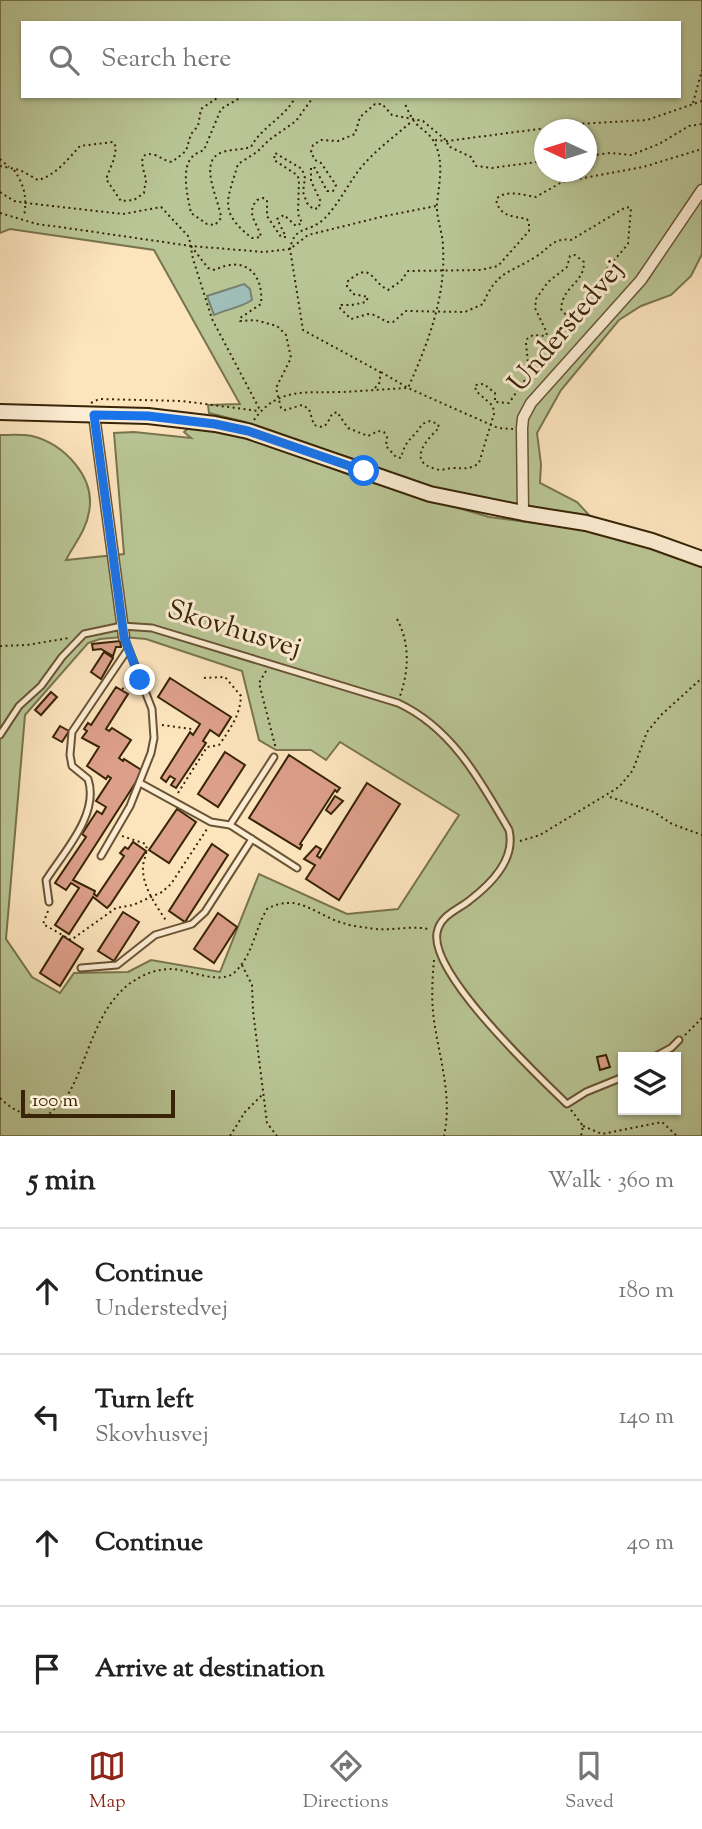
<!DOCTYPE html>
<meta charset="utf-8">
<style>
body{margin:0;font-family:"Sorts Mill Goudy",serif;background:#f2f2f2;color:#222}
.controls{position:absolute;right:21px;bottom:21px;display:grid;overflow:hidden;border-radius:0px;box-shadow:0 2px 5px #0004}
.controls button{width:63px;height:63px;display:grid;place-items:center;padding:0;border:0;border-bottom:2px solid #e0e0e0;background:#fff;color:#222;font:35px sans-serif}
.compass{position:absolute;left:534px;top:119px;width:63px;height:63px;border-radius:50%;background:#fff;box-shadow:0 2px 5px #0004;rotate:274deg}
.scale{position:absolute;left:21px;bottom:18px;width:154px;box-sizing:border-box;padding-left:7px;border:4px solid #382406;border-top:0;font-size:19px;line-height:24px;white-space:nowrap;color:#382406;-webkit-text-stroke:5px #fdedd4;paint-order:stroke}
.stop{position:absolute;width:21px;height:21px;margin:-16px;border:5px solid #1a73e8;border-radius:50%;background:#fff}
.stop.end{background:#1a73e8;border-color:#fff;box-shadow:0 2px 7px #0008}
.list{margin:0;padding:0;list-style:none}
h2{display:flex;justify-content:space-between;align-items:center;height:91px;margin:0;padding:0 28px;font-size:30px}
h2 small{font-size:23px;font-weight:400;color:#767676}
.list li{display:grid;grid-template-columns:46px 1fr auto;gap:21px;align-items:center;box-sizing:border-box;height:126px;padding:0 28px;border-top:2px solid #e0e0e0}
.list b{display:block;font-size:26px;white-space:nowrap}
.list p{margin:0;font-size:23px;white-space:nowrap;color:#767676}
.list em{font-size:23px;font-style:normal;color:#767676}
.icon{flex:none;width:38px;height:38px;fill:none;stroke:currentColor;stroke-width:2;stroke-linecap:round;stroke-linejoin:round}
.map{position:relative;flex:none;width:702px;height:1136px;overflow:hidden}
.search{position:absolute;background:#fff;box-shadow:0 2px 5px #0004;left:21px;right:21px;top:21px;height:77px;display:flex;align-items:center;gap:18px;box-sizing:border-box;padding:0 24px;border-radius:0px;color:#767676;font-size:26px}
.sheet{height:595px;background:#fff}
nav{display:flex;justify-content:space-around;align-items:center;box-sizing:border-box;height:98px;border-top:2px solid #e0e0e0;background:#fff;font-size:19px;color:#767676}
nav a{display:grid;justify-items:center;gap:4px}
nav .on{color:#8f2418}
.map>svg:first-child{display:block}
</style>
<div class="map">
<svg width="702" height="1136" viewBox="0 0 702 1136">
<rect width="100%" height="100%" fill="#fce4bd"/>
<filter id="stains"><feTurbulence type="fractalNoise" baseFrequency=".00286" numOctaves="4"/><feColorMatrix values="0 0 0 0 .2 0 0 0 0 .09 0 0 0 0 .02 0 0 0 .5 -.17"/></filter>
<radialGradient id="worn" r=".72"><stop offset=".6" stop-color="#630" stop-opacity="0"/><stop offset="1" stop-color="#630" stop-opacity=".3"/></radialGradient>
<g fill="#b9c595" stroke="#78744e" stroke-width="2" fill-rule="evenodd">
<path d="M0,0H702V254L691,276L671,295L641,306L619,320L561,390L537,433L541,464L540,483L577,502L589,515L580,518L528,510L420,485L367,463L297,442L245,422L209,413L208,405L240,404L154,250L10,229L0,233ZM23,23H679V96H23ZM544,130H586V172H544Z"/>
<path d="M191,426L249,436L360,479L489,517L567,527L654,545L702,564V1136H0V435C10,435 23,434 32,436C64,444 96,477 89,512C86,531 74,544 66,560L124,554L114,433L134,432L191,438L184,432ZM123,637L146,639L242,671L259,740L276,750H311L326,760L340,742L459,815L398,909L347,914L259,874L220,972L151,960L128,972L74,973L60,993L32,977L6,939L25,715L88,643L100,639ZM623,1057H676V1110H623Z"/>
</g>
<path fill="#a0bdb8" stroke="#768071" stroke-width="2" d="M244,284L250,289L252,300C240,308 227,309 214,315L207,296Z"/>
<g fill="#dc9f8a" stroke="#382406" stroke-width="2">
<polygon points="120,641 121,647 116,647 113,656 101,649 93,650 92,644"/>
<polygon points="104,652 113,658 101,679 91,672"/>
<polygon points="170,678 231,717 219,736 210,730 203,741 206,743 176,788 171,785 175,779 170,776 166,782 161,778 190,732 193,735 200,724 158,697"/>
<polygon points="116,687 128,694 106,729 109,731 112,728 131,740 119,758 123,761 124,759 143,771 73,880 95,891 94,894 97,896 124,856 120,853 125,847 128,849 133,842 146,851 110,905 107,908 93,897 69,934 55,925 79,888 71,883 66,890 55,883 86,837 82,834 97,811 102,814 106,807 96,801 111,778 108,776 106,779 87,766 99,747 82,738 87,731 84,729 88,723 91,725"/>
<polygon points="51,692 57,697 41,715 35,710"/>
<polygon points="60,726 69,731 62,742 53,737"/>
<polygon points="225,752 245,765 218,807 198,794"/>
<polygon points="289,755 340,788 337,792 335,790 300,844 302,845 300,849 249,818"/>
<polygon points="367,783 400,804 339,900 306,879 315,865 304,859 316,846 321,849 317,856 320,858"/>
<polygon points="335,796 343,801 331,814 326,810"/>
<polygon points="177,809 196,822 169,863 149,850"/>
<polygon points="212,844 228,855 185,922 169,911"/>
<polygon points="123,912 139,922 114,961 98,951"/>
<polygon points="218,913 237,927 214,963 194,949"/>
<polygon points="63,936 83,949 60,986 40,973"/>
<polygon points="606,1055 610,1067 600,1070 597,1057"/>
</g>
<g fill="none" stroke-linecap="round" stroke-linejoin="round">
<defs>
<g id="lane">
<path d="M0,735L19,706L41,686L62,657L84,634L122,626L152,628L398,703C452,728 480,780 509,830C516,859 491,884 470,900C458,910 440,915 437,933C430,974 537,1075 567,1104L586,1092L623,1077"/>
<polyline points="140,783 211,822 230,825 297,868"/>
<polyline points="230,825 274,757"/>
<polyline points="101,856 130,806 151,753 154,738 152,709 124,637"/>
<path d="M49,902L46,880C63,853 100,814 88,779L72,766L70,755L72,732L128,649"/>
<polyline points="81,968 117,965 155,935 192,924 205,912 252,839"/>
<polyline points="654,1057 671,1048 679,1040"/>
</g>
<g id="street">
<polyline points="94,415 124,637"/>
<polyline points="523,513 522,428 523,418 531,403 641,280 702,190"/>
</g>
<polyline id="secondary" points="0,412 148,416 215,424 248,431 430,494 523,513 586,523 652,541 702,559"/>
</defs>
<use href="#lane" stroke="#695434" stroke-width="9"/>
<use href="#street" stroke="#695434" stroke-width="13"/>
<use href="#secondary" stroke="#382406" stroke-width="18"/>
<g stroke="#382406" stroke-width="2" stroke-dasharray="2 3.5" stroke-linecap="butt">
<path d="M243,96L221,109L204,150C200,152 196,153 193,156C180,168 188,198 191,213L207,224L215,225L221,218C220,201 196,160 223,152C232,149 242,150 251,147C262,126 285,118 296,96"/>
<path d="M314,96L296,121L269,140L257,152L238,164C228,199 217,211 252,238L261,237C258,223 245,214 257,200L263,198L267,200V216L281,237H286L277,219L284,215L296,226L302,223L298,214L299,179L297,175L274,160L275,153L302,169L305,178L303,192L307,203L313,209L319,208L320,200L311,181V167L315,168L327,191H333L336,185L321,163L315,160L311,152L313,145L321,140L338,141L355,134L360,117L375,104H382L392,115L423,121L447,141L448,146L471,157L476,166L492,168L544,161"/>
<polyline points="693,103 702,70"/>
<polyline points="435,140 447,141 577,124 647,120 702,101"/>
<polyline points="586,156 610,153 631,155 659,144 689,126 702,124"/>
<polyline points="0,159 9,167"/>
<path d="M0,166L20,170L38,180C55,176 68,159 80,146L113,142L116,147L114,159L106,179L121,201L134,200L144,193C144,188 146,184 146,180C145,173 134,149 155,155C161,157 165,161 172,162L186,151L191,134L198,126L201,109L220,96"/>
<path d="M14,170C25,186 27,198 24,217"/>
<polyline points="0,192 14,201 26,203 123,214 161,207 189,237 193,259 212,319 260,410"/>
<polyline points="0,213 37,224 60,227 191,246 264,252 290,249 308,235 385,216 436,206"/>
<path d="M191,246L208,268L215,270C244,255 264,273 261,304L240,318V321L255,320L277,326L286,335L291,358L276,388L281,408L285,410L302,405L309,409L314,425L322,427L327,424L332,414L337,412L348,428L368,436L378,431L384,432L387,437L386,446L396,457L401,458C406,437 414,439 422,424L430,421L438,424L439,428C427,439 406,462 436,469C441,471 447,468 453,468C464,468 470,470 479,463L494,414L493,406L476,391L475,385L484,384L495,393V402L509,403L529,374L526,343L527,339L533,335L546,336L547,333L535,308L536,299L548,282L567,267L570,256L575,255L584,262C584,284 563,285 561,309L566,315L574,314L599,278L628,244L631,208L626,207L571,240C554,237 549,248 537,256C509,274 497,270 483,304L465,312L406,311L393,322H387L375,315L368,314L351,319L339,307L341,305H352L366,302L368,297L353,294L347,286V282C372,260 370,281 388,290L401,281L408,271L481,270L498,266L529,231V224L527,219C511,216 499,216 496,199C507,189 522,195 536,197L562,182L643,167L702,149"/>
<polyline points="381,372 408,388 498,428 513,429"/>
<path d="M375,388L380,382V372L303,330L290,249C295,224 308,234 324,219C338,205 347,186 359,170C373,152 394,137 411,122"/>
<polyline points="91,403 99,399 182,401 259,411"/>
<path d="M254,420C277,387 306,393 342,392C364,391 386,389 408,388C428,343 446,297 443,247C443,233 436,218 437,204C439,183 445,160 433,140C429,133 419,128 414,121C410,116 407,108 404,102"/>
<path d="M397,619C410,643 409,671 400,696"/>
<polyline points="0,646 27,645 69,638"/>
<polyline points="266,671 259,683 276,749"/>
<polyline points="122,689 133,683"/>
<polyline points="162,725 192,729"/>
<path d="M178,793L207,747L219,745C230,729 240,716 241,696L225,677L201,678"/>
<polyline points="610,797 654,812 672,824 702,835"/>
<path d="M122,836L146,844C148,853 144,858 143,866C142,887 156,905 167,922"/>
<polyline points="520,841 540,835 619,787 633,770 647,732 661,715 702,678"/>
<polyline points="48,911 43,924 71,940 116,908 133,905 162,892 171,884 207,829"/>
<path d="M434,960C432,982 431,1005 435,1027C441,1064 452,1098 444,1136"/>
<polyline points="242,965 252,985 253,1011 267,1123 277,1136"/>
<polyline points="685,1035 702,1018"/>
<path d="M0,1098C16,1113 26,1116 48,1115C55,1108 65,1100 70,1091C89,1056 96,1010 129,984C142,975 153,970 169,969C187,968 221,987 236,971C253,954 255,929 267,909C298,892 315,915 343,923C351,926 361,927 369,928C389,932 408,925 429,929"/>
<polyline points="571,1110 583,1126 581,1136"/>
<polyline points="583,1126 602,1134 662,1122 677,1136"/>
<polyline points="230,1136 245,1112 262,1095"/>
</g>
<use href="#lane" stroke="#fdedd4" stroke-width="5"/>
<use href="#street" stroke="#fdedd4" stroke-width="10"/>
<use href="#secondary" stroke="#fdedd4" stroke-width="14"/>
</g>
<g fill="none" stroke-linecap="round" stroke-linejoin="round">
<polyline stroke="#1a73e8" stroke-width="9" points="140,680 124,637 94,415 148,416 215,424 248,431 364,471"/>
</g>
<g text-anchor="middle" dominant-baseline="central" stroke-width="6" stroke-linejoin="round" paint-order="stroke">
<g font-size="28" fill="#382406" stroke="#fdedd4">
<text transform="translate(567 327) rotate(-50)">Understedvej</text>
<text transform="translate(234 630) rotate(17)">Skovhusvej</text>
</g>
</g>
<rect width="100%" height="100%" filter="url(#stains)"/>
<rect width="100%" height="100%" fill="url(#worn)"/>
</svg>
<div class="controls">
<button><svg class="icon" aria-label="layers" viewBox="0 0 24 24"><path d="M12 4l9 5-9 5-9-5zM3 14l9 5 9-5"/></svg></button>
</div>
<svg class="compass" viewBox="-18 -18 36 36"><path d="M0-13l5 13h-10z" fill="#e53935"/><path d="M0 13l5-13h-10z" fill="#767676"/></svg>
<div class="scale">100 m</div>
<div class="stop" style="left:364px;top:471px"></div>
<div class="stop end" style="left:140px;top:680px"></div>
<div class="search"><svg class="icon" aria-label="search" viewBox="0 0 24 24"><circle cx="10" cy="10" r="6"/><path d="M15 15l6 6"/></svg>Search here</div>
</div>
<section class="sheet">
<h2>5 min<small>Walk · 360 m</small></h2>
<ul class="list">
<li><svg class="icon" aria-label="ahead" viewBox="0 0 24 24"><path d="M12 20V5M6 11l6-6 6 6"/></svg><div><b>Continue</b><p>Understedvej</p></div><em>180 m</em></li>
<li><svg class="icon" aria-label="left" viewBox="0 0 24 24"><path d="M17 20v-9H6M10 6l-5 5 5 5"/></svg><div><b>Turn left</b><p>Skovhusvej</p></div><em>140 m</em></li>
<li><svg class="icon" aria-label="ahead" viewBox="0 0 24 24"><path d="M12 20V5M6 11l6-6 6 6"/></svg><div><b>Continue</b></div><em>40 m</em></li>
<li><svg class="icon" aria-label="arrive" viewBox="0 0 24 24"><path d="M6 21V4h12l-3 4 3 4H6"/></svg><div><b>Arrive at destination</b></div></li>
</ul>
</section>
<nav>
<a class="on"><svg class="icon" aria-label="map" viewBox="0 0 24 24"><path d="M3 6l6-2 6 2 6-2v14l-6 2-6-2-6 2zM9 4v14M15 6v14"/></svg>Map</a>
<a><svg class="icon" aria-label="directions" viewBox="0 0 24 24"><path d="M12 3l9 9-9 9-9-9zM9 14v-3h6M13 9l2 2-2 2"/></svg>Directions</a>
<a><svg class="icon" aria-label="saved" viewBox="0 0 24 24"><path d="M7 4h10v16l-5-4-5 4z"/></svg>Saved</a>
</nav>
